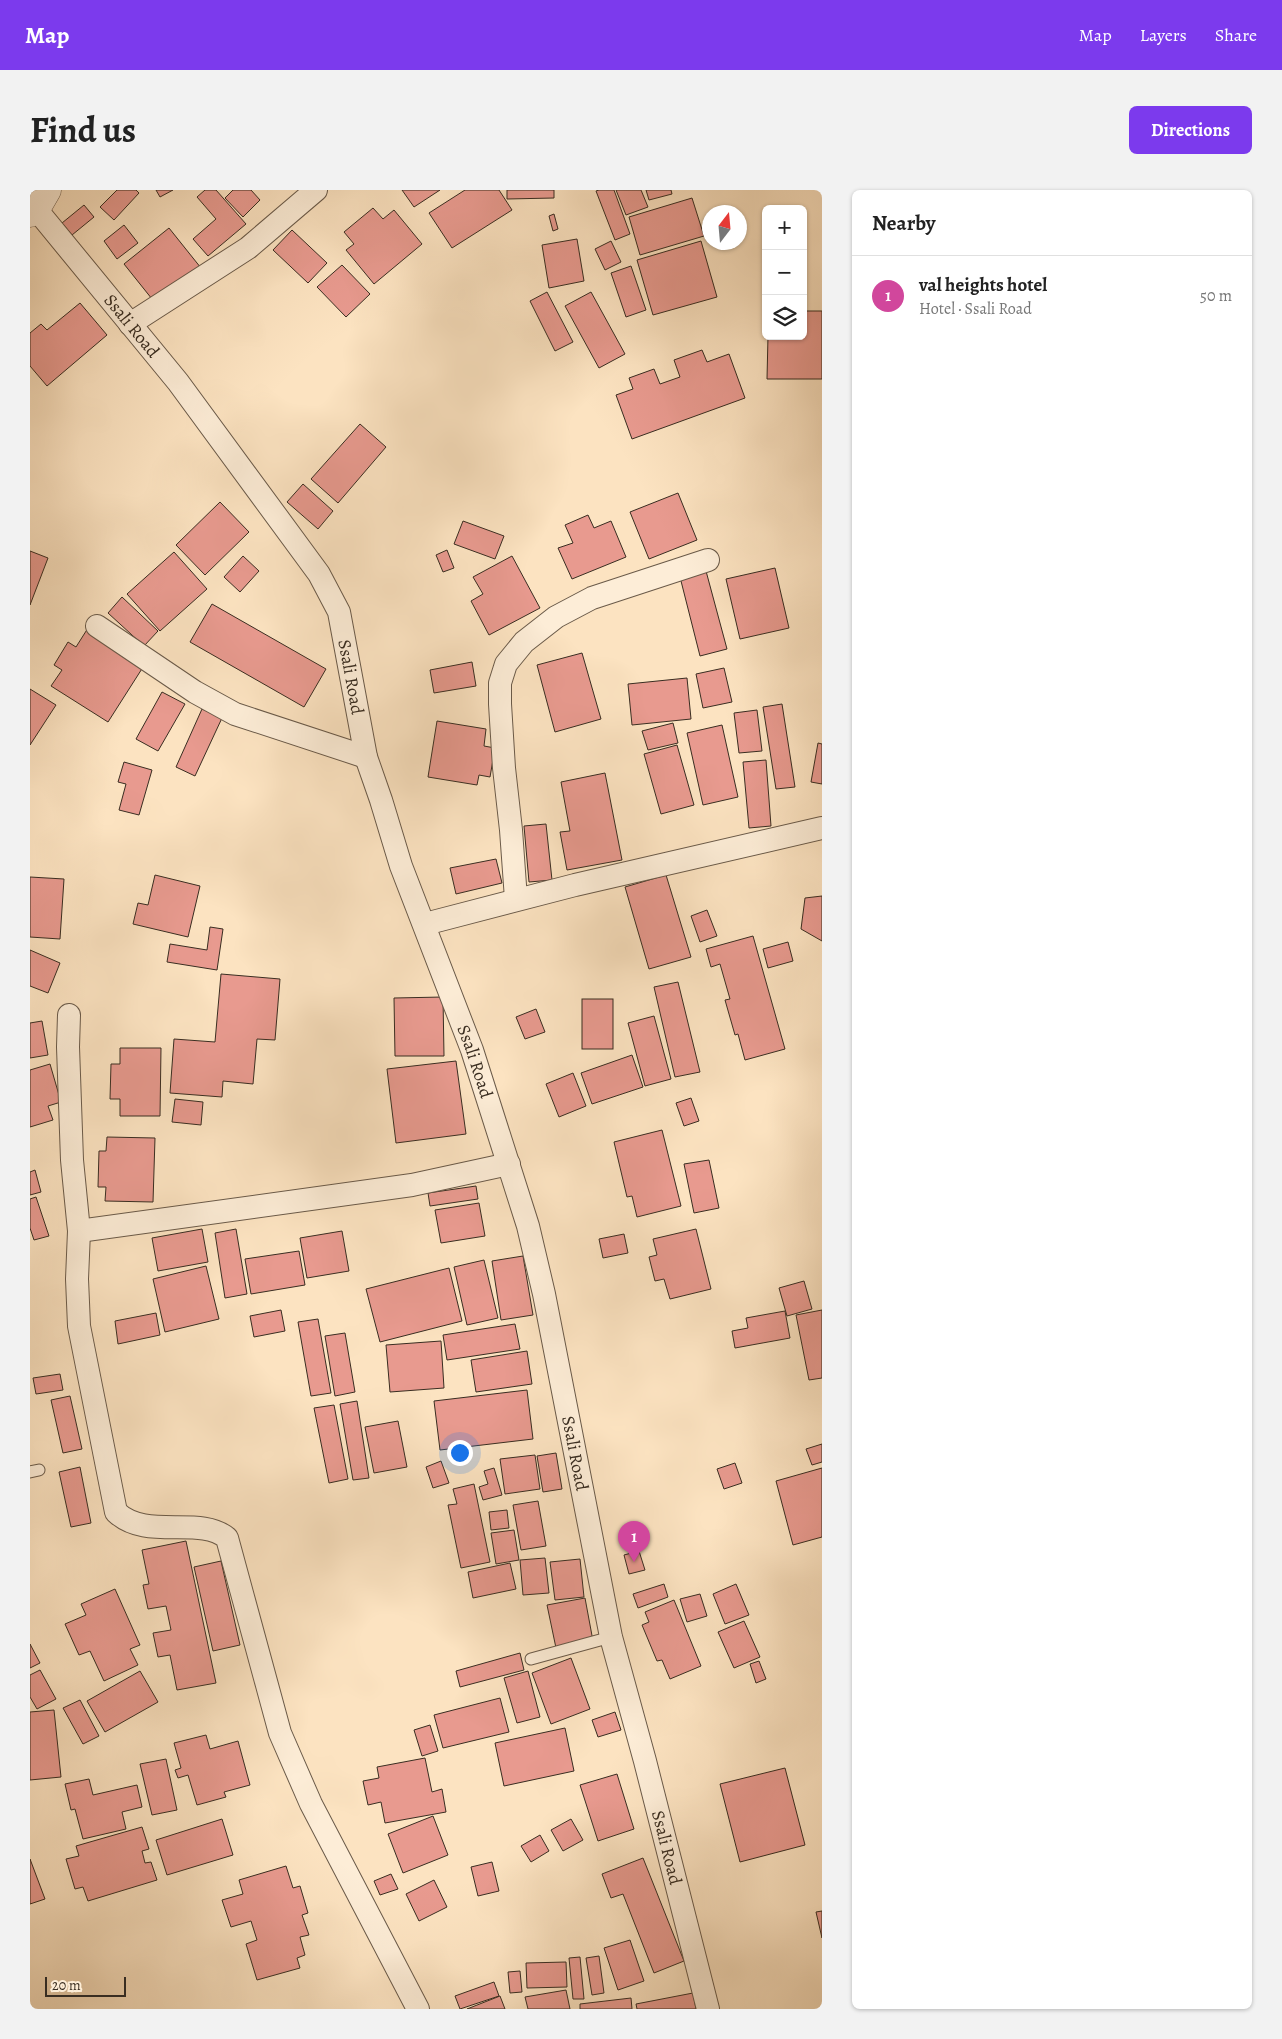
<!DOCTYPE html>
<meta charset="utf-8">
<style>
body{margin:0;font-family:Alegreya,serif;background:#f2f2f2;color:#222}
.controls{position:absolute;right:15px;top:15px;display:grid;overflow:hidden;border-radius:8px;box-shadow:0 1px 4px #0004}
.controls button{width:45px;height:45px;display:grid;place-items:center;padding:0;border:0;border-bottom:1px solid #e0e0e0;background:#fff;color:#222;font:25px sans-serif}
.compass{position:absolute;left:672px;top:15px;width:45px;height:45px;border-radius:50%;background:#fff;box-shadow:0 1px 4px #0004;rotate:16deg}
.scale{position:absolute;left:15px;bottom:12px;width:81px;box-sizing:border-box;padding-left:5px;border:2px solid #392d21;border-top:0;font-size:14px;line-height:18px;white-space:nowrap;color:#392d21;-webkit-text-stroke:4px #fdedd7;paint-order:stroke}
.you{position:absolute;left:429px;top:1262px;width:18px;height:18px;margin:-12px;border:4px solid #fff;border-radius:50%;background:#1a73e8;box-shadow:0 0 0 8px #1a73e833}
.badge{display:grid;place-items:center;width:32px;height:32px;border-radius:50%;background:#7c3aed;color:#fff;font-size:16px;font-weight:700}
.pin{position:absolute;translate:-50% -41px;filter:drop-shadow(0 1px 2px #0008)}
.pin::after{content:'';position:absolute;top:26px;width:18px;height:15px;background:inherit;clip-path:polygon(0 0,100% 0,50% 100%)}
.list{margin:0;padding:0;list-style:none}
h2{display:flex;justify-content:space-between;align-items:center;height:65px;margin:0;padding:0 20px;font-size:21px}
h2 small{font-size:16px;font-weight:400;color:#767676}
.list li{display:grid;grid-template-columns:32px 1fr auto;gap:15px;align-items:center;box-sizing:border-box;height:80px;padding:0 20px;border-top:1px solid #e0e0e0}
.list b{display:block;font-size:19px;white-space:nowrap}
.list p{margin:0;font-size:16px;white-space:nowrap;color:#767676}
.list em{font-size:16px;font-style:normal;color:#767676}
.icon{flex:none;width:28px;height:28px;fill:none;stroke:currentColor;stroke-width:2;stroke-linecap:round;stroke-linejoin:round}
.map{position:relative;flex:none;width:792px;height:1819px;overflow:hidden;border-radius:8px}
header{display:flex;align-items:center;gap:30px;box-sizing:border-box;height:70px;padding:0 25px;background:#7c3aed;color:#fff}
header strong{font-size:24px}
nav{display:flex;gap:28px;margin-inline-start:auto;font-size:18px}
.intro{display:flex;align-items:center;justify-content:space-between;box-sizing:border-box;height:120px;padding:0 30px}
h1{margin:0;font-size:35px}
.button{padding:12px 22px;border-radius:8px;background:#7c3aed;color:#fff;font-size:18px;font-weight:700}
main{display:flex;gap:30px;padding:0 30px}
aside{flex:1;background:#fff;border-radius:8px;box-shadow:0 1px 4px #0004}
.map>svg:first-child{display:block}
</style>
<header>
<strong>Map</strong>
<nav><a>Map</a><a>Layers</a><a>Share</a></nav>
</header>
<div class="intro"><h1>Find us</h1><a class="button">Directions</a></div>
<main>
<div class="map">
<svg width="792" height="1819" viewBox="0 0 792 1819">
<rect width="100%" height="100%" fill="#fce3c1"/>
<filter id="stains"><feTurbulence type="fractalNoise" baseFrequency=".004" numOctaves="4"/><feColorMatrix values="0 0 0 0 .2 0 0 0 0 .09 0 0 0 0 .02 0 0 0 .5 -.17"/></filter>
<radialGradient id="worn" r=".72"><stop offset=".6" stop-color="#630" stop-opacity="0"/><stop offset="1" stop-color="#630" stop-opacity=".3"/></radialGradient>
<g fill="#e89a8f" stroke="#392d21">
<polygon points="87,0 106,0 109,3 84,30 70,17"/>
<polygon points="126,0 143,0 130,7"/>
<polygon points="175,0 186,0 216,34 178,66 163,49 186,29 167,7"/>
<polygon points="203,0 221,0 230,10 213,27 195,8"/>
<polygon points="372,0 410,0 384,17"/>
<polygon points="435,0 469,0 482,20 422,58 399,23"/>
<polygon points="477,0 524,0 524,8 477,9"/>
<polygon points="569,0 584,0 600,44 585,50 566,1"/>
<polygon points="586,0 611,0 618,17 596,25"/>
<polygon points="616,0 641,0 642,4 619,10"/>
<polygon points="662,8 674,46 610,65 599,27"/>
<polygon points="54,15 64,27 42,45 32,33"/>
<polygon points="343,18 353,29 364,20 392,54 344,94 316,60 324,54 314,42"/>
<polygon points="524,24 528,39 523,41 519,26"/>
<polygon points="94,35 108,53 87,69 74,51"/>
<polygon points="139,38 171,78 126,114 94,74"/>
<polygon points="262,40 297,73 278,93 243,60"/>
<polygon points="547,49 554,91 519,98 512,55"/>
<polygon points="581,51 591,72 575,80 565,59"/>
<polygon points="671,51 687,107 623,125 607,70"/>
<polygon points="312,75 340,104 316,127 287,97"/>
<polygon points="601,76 616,120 596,127 581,83"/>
<polygon points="517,102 543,152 525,161 500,111"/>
<polygon points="561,102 595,164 569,178 535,116"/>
<polygon points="50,113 77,145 17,196 0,176 0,143 11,134 17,140"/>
<polygon points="773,121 792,121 792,189 737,189 738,146 773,146"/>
<polygon points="672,160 677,172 699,164 715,208 602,249 586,205 603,199 599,188 624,179 630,194 650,187 644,170"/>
<polygon points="330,234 356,257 308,313 281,289"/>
<polygon points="273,294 303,321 288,339 257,312"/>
<polygon points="648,303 667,350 619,369 600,322"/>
<polygon points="190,312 219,342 175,385 146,355"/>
<polygon points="558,325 564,338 581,331 596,367 542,389 528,358 543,353 535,335"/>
<polygon points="433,331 474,346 465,369 424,354"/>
<polygon points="417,360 424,378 413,382 406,365"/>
<polygon points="0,361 18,368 0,415"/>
<polygon points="144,362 177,399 130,441 97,404"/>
<polygon points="213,366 229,381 210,402 194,387"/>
<polygon points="482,366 510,418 459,445 441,411 453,404 443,387"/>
<polygon points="745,378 759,438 710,449 696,389"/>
<polygon points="676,381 697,459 670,466 650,387"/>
<polygon points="92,407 128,441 114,456 78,423"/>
<polygon points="182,414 296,479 274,517 160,452"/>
<polygon points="58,438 115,474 78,532 21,496 32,480 24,475 38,452 46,457"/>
<polygon points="552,463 571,529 525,542 507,475"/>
<polygon points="442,472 446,496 404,503 400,480"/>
<polygon points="694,478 702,512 673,518 666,484"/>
<polygon points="657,488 661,529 602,535 598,494"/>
<polygon points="0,499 26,515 0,555"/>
<polygon points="132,502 155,514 128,561 106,549"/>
<polygon points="752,514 765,597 746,599 733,517"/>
<polygon points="172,519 192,528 165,586 146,577"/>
<polygon points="727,520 732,561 709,563 704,523"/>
<polygon points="407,531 456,539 454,556 465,558 460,587 449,585 447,595 398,587"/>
<polygon points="643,533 648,553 618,560 612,541"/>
<polygon points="692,535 708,607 673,615 657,543"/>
<polygon points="788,553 792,554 792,594 781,592"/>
<polygon points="647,555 664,615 631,624 614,564"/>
<polygon points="736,570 741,636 719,638 713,572"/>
<polygon points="94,572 122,580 109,625 89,620 96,594 88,592"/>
<polygon points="575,583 592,670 537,680 530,642 540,641 531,592"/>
<polygon points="516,634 522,690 499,692 494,636"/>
<polygon points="466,669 472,693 426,704 420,678"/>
<polygon points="125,685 170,696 158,747 103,734 108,713 118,715"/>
<polygon points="636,685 661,767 619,779 595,697"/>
<polygon points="0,687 34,689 30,749 0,747"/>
<polygon points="792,706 792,751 771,739 775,708"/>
<polygon points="677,720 687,746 670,752 661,726"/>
<polygon points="180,737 193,739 187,780 137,772 140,754 177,760"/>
<polygon points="723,746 755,859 715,870 708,844 705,845 695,810 700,809 690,774 681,777 676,759"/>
<polygon points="758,752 763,771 738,778 733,759"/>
<polygon points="0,760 30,773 18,803 0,796"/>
<polygon points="191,784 250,789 245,850 227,849 223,894 193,891 192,907 140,903 144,849 185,852"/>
<polygon points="648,792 670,882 645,887 624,797"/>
<polygon points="413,807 414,866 365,866 364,808"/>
<rect x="552" y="809" width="31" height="50"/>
<polygon points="506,819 515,842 495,849 486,827"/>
<polygon points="624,826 641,889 615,896 598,833"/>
<polygon points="12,831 18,865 0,868 0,833"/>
<polygon points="90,858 131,858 130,926 90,926 90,909 80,909 81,874 90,874"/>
<polygon points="602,865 613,897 562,914 551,883"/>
<polygon points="426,871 436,944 366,953 357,879"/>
<polygon points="20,874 31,912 18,916 23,930 0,937 0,880"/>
<polygon points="543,883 556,916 529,927 516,894"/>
<polygon points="661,908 669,931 654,936 646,913"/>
<polygon points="145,909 173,912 171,935 142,932"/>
<polygon points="632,940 651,1016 607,1027 602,1006 597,1007 584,952"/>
<polygon points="77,947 125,948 123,1012 75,1011 76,997 68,997 69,961 76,961"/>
<polygon points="679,970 689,1018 664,1023 654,974"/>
<polygon points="5,980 11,1002 0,1005 0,982"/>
<polygon points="446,996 448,1009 400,1016 398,1003"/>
<polygon points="6,1007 19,1046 4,1050 0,1038 0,1009"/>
<polygon points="449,1013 455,1046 411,1053 405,1020"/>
<polygon points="172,1039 178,1072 128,1081 122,1048"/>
<polygon points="206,1039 217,1104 195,1108 185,1043"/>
<polygon points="666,1039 681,1099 640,1109 634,1089 625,1091 619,1067 627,1065 623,1049"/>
<polygon points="312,1041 319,1081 277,1088 270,1048"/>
<polygon points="594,1044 598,1063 573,1068 569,1049"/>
<polygon points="269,1061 275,1095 221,1104 215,1069"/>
<polygon points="493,1066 503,1125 471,1130 462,1071"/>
<polygon points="454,1070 468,1128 437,1135 424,1077"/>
<polygon points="176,1076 189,1129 135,1142 123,1089"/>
<polygon points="419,1078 432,1131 350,1152 336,1099"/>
<polygon points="774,1091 782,1119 757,1126 749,1098"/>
<polygon points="251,1120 255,1141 224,1147 220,1126"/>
<polygon points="792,1120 792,1188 779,1190 766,1125"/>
<polygon points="755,1121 760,1148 705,1158 702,1141 718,1138 716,1128"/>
<polygon points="126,1123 130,1145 88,1154 85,1131"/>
<polygon points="288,1129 301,1203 281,1206 268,1132"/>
<polygon points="485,1134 490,1159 417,1170 413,1145"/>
<polygon points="315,1143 325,1202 305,1206 295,1146"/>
<polygon points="411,1151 414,1198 360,1202 356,1155"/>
<polygon points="497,1161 502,1194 446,1202 441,1170"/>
<polygon points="30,1184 33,1200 6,1204 3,1188"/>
<polygon points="497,1200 503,1249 410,1260 404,1211"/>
<polygon points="40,1206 52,1259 33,1263 21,1210"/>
<polygon points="327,1211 339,1288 323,1290 310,1214"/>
<polygon points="304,1215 318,1289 299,1293 284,1218"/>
<polygon points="368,1231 377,1277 344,1283 335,1237"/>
<polygon points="792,1254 792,1272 782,1275 776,1259"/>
<polygon points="526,1263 532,1299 513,1302 507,1266"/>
<polygon points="505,1265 510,1299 475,1304 470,1269"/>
<polygon points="411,1271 419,1293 403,1298 396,1277"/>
<polygon points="705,1273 712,1293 694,1299 687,1279"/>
<polygon points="50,1277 61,1333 41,1337 29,1282"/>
<polygon points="464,1278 472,1305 453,1310 449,1297 458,1294 454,1281"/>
<polygon points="792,1278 792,1347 763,1355 746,1291"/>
<polygon points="444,1294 460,1372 431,1378 418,1315 427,1314 423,1299"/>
<polygon points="508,1311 516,1356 491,1360 483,1315"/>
<polygon points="477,1320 479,1338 461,1340 459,1322"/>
<polygon points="484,1340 489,1370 466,1374 461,1343"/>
<polygon points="156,1351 186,1493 147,1500 140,1465 128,1467 123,1443 141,1440 136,1416 118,1419 113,1395 119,1394 112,1360"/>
<polygon points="609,1361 615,1380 599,1384 594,1365"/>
<polygon points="515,1368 519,1403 493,1405 490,1370"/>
<polygon points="550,1369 554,1407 525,1410 520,1372"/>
<polygon points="191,1371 210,1455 183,1461 164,1377"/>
<polygon points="480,1373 486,1399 443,1408 438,1382"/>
<polygon points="634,1394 638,1407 608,1418 603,1404"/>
<polygon points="706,1394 719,1425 695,1434 683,1404"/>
<polygon points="85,1399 110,1455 100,1459 108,1475 74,1491 60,1461 49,1465 35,1434 56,1425 51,1414"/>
<polygon points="670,1404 677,1426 657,1432 650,1409"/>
<polygon points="555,1408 563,1451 526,1458 517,1415"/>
<polygon points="644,1410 671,1476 640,1489 632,1470 627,1471 612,1435 619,1432 615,1422"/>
<polygon points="714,1431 730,1467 704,1478 688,1442"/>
<polygon points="0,1454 10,1473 0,1478"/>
<polygon points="490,1463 494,1480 430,1497 426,1481"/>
<polygon points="541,1468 560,1519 521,1534 502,1483"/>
<polygon points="729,1471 736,1489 726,1493 720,1474"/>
<polygon points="10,1480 26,1509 7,1519 0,1507 0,1485"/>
<polygon points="110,1481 128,1512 75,1542 57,1511"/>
<polygon points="498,1481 510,1527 487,1533 474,1488"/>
<polygon points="470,1508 479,1542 413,1558 404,1525"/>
<polygon points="50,1510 69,1546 53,1554 33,1518"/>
<polygon points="24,1520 31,1587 0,1590 0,1522"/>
<polygon points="585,1522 591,1540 568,1547 562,1530"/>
<polygon points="400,1535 408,1561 392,1566 384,1540"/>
<polygon points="535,1538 544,1581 474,1596 465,1553"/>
<polygon points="176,1545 180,1559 208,1551 220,1595 194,1602 196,1607 167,1615 158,1585 148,1588 145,1580 151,1578 144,1553"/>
<polygon points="395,1568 402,1602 412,1599 416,1622 355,1633 351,1612 338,1615 333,1591 349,1588 347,1577"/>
<polygon points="136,1569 147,1620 122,1625 110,1574"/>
<polygon points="755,1578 775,1655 710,1672 690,1594"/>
<polygon points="587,1584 604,1639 568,1651 550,1595"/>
<polygon points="59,1589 63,1605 107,1595 112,1617 92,1622 96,1639 53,1649 45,1619 41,1620 35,1594"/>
<polygon points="403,1626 418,1665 373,1683 358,1644"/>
<polygon points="192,1629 203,1665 137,1685 126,1650"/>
<polygon points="541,1629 553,1650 533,1661 521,1640"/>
<polygon points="112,1637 119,1659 112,1661 115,1673 121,1672 127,1690 58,1711 53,1697 45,1699 36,1669 49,1666 46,1656"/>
<polygon points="510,1645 519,1661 501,1672 491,1656"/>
<polygon points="613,1668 654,1771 624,1783 593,1704 581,1708 572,1684"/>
<polygon points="0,1669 15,1709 0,1714"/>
<polygon points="462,1672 469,1701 448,1706 441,1677"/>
<polygon points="256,1676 263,1698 270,1696 278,1723 272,1725 279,1745 270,1747 275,1765 267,1768 270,1778 227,1790 216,1754 227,1750 221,1731 201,1737 192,1710 213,1704 209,1690"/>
<polygon points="361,1684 368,1699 350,1705 344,1691"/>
<polygon points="404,1690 417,1717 389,1731 376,1704"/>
<polygon points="792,1721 792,1748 786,1722"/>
<polygon points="600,1750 614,1791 588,1800 574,1758"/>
<polygon points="569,1766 574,1803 562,1805 556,1768"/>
<polygon points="550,1767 554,1809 543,1809 539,1768"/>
<polygon points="536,1772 537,1797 497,1798 496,1773"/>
<polygon points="490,1781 492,1802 480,1803 478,1782"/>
<polygon points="464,1792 469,1806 430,1819 425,1806"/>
<polygon points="536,1800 540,1819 498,1819 495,1807"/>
<polygon points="663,1803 666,1819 607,1819 606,1814"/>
<polygon points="470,1806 475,1819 437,1819"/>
<polygon points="601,1808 602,1819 550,1819 550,1814"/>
</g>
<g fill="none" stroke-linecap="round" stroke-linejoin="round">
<defs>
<g id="service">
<polyline points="0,1282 9,1280"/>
<polyline points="501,1469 581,1447"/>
</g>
<g id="minor">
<path id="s1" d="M6,19L148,192L289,384L309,422L336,567L351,610L371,676L442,860L498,1036L514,1104L581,1447L615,1571L678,1819"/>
<polyline points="100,134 218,58 286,0"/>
<polyline points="67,436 165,502 205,524 336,567"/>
<polyline points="486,709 481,640 474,578 470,514 470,493 476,474 494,452 526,427 562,408 678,370"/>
<polyline points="395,734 545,695 792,638"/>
<path d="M39,825L38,857L42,970L49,1041L47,1089L49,1136L86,1322C116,1351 170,1325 197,1348L250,1543L281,1614L388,1819"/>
<polyline points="49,1041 382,995 479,974"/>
</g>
<polyline id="tertiary" points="0,23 6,19 17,0"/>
</defs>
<use href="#service" stroke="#6a5a49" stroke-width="13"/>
<use href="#minor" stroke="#6a5a49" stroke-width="24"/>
<use href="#tertiary" stroke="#6a5a49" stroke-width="29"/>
<use href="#service" stroke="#fdedd7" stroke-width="11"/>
<use href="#minor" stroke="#fdedd7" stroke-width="22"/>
<use href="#tertiary" stroke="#fdedd7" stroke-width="28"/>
</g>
<g text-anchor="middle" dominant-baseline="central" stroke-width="5" stroke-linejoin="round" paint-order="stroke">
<g font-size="18" fill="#392d21" stroke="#fdedd7">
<text stroke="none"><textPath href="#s1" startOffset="151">Ssali Road</textPath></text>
<text stroke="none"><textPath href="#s1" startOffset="571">Ssali Road</textPath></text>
<text stroke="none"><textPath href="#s1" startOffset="976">Ssali Road</textPath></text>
<text stroke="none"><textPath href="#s1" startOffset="1381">Ssali Road</textPath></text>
<text stroke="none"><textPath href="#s1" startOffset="1786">Ssali Road</textPath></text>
</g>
</g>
<rect width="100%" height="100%" filter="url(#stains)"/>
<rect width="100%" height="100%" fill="url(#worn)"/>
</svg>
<div class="controls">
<button>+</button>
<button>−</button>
<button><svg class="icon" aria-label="layers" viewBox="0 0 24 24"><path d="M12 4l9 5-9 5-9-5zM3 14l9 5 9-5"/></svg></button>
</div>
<svg class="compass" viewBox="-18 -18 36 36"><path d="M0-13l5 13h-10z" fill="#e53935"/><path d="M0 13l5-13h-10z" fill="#767676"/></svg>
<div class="scale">20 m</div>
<div class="you"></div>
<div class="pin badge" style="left:604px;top:1372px;background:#d1479c">1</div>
</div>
<aside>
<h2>Nearby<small></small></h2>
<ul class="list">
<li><span class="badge" style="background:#d1479c">1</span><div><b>val heights hotel</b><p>Hotel · Ssali Road</p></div><em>50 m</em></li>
</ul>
</aside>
</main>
